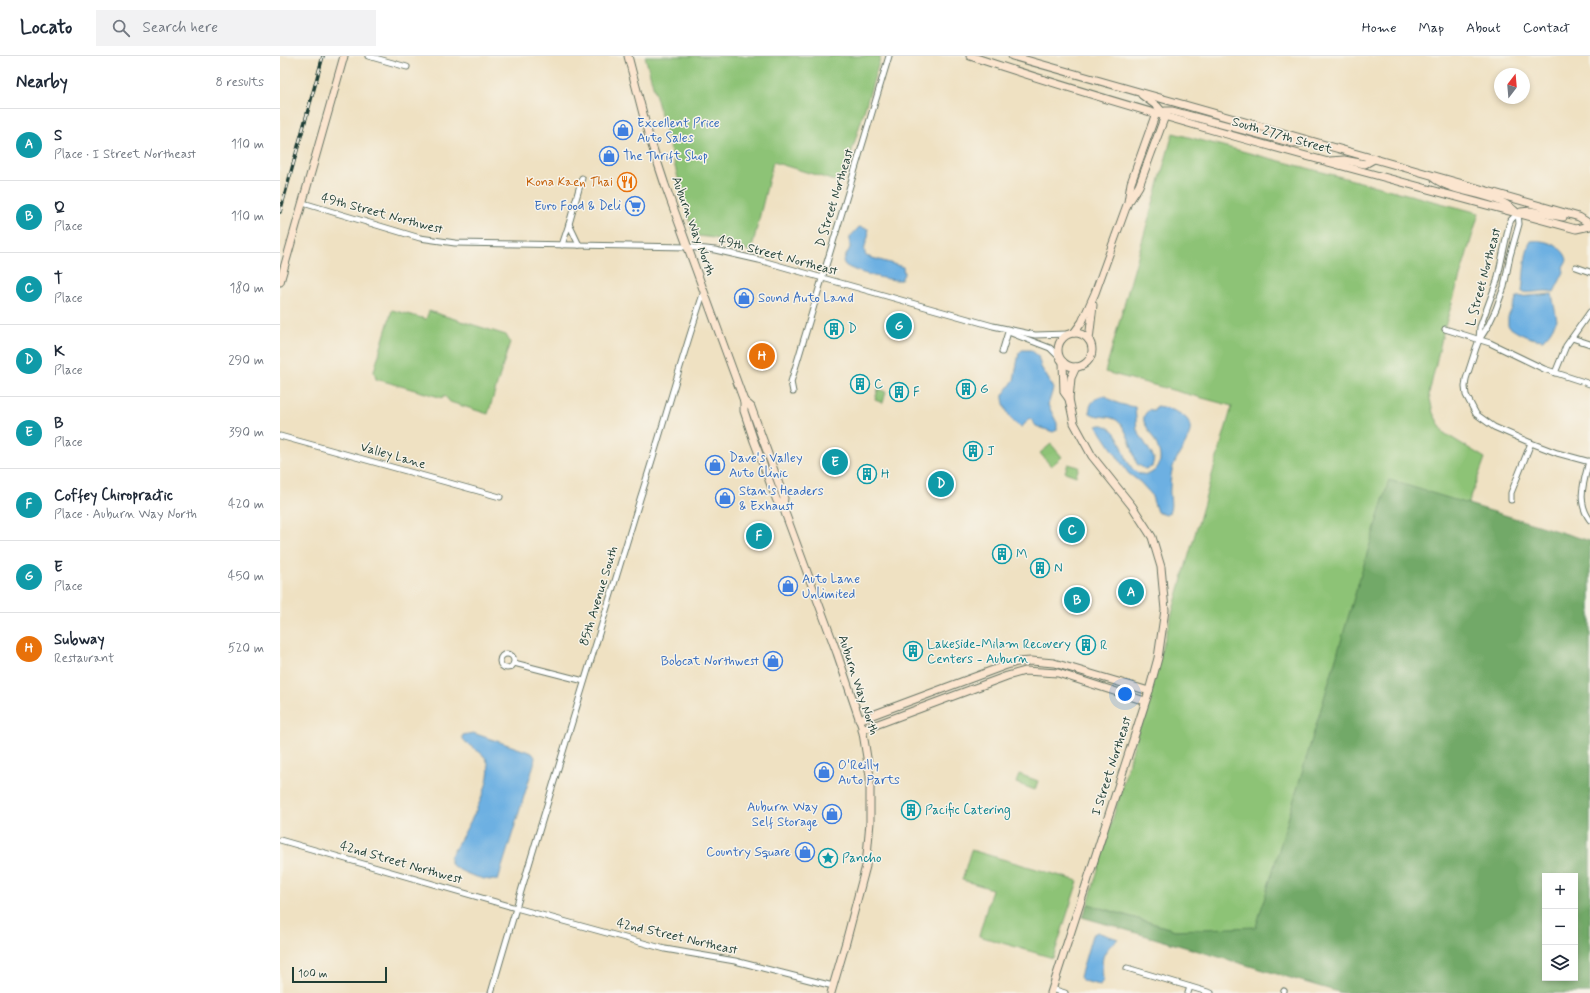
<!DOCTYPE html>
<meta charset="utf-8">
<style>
body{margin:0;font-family:Mynerve,sans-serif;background:#f2f2f3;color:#1f2937}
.controls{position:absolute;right:12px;bottom:12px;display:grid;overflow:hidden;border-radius:0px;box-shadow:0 2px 6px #0003}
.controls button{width:36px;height:36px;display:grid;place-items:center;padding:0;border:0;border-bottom:1px solid #e0e1e3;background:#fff;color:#1f2937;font:20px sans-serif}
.compass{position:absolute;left:1214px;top:12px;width:36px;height:36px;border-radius:50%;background:#fff;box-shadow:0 2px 6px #0003;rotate:16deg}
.scale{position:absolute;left:12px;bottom:10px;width:95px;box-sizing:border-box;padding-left:4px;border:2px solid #1f3d34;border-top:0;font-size:11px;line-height:14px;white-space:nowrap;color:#1f3d34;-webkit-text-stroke:3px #f7f3e8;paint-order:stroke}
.you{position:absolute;left:845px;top:638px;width:14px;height:14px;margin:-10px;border:3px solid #fff;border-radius:50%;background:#1a73e8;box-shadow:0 0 0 6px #1a73e833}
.badge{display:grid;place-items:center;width:26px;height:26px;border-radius:50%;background:#db2777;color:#fff;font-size:13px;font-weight:700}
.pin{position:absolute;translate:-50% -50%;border:2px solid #fff;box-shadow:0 1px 4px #0006}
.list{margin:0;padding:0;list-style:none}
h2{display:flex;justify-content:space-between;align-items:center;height:52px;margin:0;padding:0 16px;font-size:17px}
h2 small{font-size:13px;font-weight:400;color:#747a83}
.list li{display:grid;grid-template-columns:26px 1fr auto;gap:12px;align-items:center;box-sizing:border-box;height:72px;padding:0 16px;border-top:1px solid #e0e1e3}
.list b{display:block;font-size:15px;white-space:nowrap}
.list p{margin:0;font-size:13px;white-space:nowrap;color:#747a83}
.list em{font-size:13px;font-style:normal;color:#747a83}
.icon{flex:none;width:22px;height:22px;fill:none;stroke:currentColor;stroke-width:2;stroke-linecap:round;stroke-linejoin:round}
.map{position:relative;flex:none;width:1310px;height:937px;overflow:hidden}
header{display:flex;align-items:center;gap:24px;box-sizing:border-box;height:56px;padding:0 20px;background:#fff;border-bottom:1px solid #e0e1e3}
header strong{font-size:19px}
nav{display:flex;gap:22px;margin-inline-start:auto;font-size:14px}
.search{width:280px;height:36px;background:#f2f2f3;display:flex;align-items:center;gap:10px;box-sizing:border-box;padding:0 14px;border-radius:0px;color:#747a83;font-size:15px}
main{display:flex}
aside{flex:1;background:#fff}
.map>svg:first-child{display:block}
</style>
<header>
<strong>Locato</strong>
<div class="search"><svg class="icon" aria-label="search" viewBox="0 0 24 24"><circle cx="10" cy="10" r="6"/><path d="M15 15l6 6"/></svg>Search here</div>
<nav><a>Home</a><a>Map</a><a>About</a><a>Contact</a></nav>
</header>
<main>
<aside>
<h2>Nearby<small>8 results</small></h2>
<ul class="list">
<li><span class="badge" style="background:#0f9aa8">A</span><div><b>S</b><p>Place · I Street Northeast</p></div><em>110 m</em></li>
<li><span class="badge" style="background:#0f9aa8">B</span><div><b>Q</b><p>Place</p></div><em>110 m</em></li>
<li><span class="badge" style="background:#0f9aa8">C</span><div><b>T</b><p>Place</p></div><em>180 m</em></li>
<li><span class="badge" style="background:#0f9aa8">D</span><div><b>K</b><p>Place</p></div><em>290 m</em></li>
<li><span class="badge" style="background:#0f9aa8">E</span><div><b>B</b><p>Place</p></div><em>390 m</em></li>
<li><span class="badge" style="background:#0f9aa8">F</span><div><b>Coffey Chiropractic</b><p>Place · Auburn Way North</p></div><em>420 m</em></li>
<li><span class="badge" style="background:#0f9aa8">G</span><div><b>E</b><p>Place</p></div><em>450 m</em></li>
<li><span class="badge" style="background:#e8710a">H</span><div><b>Subway</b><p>Restaurant</p></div><em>520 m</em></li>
</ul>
</aside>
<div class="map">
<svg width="1310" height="937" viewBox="0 0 1310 937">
<rect width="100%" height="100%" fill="#f7f3e8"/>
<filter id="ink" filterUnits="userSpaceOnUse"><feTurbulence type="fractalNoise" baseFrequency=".025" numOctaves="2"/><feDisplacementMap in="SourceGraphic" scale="8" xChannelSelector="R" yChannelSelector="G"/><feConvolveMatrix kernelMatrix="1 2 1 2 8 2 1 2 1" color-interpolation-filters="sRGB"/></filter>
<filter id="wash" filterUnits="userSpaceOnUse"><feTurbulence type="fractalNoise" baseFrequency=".012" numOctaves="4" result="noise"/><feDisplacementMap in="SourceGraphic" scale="16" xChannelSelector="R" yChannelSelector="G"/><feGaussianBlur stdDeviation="0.9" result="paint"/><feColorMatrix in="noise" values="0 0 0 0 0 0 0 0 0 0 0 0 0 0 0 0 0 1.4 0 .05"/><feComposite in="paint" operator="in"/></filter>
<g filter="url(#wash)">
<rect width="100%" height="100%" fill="#efe1c2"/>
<g fill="#8dc376" stroke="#568055">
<polygon points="365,0 601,0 562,127 493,106 471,196 434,182 419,180 413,177"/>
<polygon points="893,77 1199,157 1163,277 1149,338 1153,357 1164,377 1205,402 1188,449 1109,425 976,872 895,874 808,848 952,350 825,316"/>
<polygon points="112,254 146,263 149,255 226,279 230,286 208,358 170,346 164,339 163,342 96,323 94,315"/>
<polygon points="598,333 606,336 603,347 595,344"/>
<polygon points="771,388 782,401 771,410 760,397"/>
<polygon points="788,408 799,411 796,420 785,416"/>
<polygon points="739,718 758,725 755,734 736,727"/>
<polygon points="691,794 798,825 773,902 699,880 712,833 682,824"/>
</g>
<path fill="#72a967" stroke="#48734e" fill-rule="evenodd" d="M1109,424L1310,485V937H1062L802,861L808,848L895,874L976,871ZM1265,820H1295V922H1265Z"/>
<g fill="#6db0e2" stroke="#46768b">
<path d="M579,171L588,173C591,182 581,190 586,200L623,211L624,218L621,224C609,225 574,216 565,209L563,205L570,192V181Z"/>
<path d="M1251,185C1265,183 1284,190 1287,204L1283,211L1284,216L1274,236C1263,233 1253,238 1242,236C1244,223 1244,195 1251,185Z"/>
<path d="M1272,238L1277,264L1270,276L1263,284C1250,283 1238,278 1228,270V261L1237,241Z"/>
<path d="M742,294H751L758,300L761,311L769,324L773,333L768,349L777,367V374L773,376L756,370L751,363H749L742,371C732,369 722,349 723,339L734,324L739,297Z"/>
<path d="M821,340H826C835,348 843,349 855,351L857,374L874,402L872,411L865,413L857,408C852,395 847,366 832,362C825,360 816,361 810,357C808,349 814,343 821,340Z"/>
<path d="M876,350C885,351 895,354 902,359C923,372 898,395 893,411C891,417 890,426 890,432C889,441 893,449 889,457L886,459L877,456L871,438L860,426L848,417L817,370C822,368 825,369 829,372C847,381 842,423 869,418C893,407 872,381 864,366C863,360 865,357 870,353V354H874Z"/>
<path d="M193,677L252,697L255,701L254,708L218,824C206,826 178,816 170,807V801C182,781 214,729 208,707C204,694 187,692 182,681L183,679Z"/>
<path d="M817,876L838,883C819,898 822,903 823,925L821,927L820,929L803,925L800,921L812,879Z"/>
</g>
</g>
<g filter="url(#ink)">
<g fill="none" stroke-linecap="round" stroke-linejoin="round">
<defs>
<g id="street">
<polyline points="88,0 127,11"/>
<polyline points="23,147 140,182 175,187 408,191 435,194 479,204 713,270 755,279 788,278"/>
<polyline points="1238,157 1239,168 1230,200 1224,231 1216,253 1208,270 1199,284 1196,292 1186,323 1185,331 1186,339 1196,358 1214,371 1251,387 1277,397 1310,406"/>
<polyline points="289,168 302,122"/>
<polyline points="282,189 289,168 299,189"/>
<polyline points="1296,211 1310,216"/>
<polyline points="1165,273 1210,287 1264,313 1310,328"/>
<polyline points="731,277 770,292 780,302"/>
<polyline points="1292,282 1310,288"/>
<polyline points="1199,283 1200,271 1217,225 1229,169 1231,164 1238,157"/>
<polyline points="722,296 728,276"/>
<polyline points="1275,317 1286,290 1310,256"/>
<polyline points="513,336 511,326 609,0"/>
<polyline points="0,380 220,441"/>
<path d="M1309,405C1304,426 1296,445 1310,464"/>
<polyline points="1231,444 1231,437 1251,387"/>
<circle cx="227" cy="605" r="7"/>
<polyline points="234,607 304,625"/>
<polyline points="0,784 236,852 385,893 455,905 553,930"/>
<polyline points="847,912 931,937"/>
<polyline points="772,933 785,937"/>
<path d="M211,937C259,772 310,608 360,443C382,374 401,304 424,235"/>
<polyline points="908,937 910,931"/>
<polyline points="1003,937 1004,935"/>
</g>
<g id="secondary">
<polyline points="348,0 368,77 385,129 464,345 464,355 474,385 497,445 503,451"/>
<path d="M690,0C890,66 1093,118 1296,173L1310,170"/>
<polyline points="732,0 1299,161 1310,168"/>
<polyline points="862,39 877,50 884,58"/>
<polyline points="876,57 886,55 892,55 1013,87 1027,86"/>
<polyline points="1050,105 1064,104 1085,108 1094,103"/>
<path d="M1155,123C1179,139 1213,135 1235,155"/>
<polyline points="850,144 859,130 885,60"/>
<polyline points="1241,156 1250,155 1283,161"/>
<polyline points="0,226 64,0"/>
<polyline points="794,277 802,266 815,237 848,146 851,127 876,57"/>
<circle cx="795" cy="294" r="17"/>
<polyline points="809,284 813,249"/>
<polyline points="783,306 784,336 789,343 791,322 796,311"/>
<polyline points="464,345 471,351 504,442 503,451 507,462 557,597 582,671 590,720 590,766 586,810 566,886 551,937"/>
<polyline points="579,664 724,610 737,606 751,605 774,607 869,635"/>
<polyline points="582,674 727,620 745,615 778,617 865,645"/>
<polyline points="771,937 869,635 878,602 885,554 881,511 872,481 852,450 812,400 794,367 789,343"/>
</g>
</defs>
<use href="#street" stroke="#687666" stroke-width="7"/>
<use href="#secondary" stroke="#687666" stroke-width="9"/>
<use href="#street" stroke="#fff" stroke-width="5"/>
<use href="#secondary" stroke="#fbe5cf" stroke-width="7"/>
<defs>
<polyline id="rail" points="0,156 43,0"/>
</defs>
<use href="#rail" stroke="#1f3d34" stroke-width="3.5"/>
<use href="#rail" stroke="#f7f3e8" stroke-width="2" stroke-dasharray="6" stroke-linecap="butt"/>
</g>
</g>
<defs>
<symbol id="shop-ring" viewBox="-11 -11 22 22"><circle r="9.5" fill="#f7f3e8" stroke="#3f7fe0" stroke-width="1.5"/><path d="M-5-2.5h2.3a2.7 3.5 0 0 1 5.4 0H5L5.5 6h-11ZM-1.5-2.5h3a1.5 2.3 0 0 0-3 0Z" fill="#3f7fe0"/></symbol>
<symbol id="restaurant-ring" viewBox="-11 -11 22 22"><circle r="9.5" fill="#f7f3e8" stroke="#e8710a" stroke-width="1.5"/><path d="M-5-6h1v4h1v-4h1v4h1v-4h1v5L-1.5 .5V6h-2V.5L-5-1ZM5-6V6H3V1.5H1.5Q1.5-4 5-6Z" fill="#e8710a"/></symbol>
<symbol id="supermarket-ring" viewBox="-11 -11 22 22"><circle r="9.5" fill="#f7f3e8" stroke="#3f7fe0" stroke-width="1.5"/><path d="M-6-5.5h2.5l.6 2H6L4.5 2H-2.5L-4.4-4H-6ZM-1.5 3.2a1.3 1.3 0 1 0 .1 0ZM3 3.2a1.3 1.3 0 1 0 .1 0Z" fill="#3f7fe0"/></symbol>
<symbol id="building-ring" viewBox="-11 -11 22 22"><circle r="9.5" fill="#f7f3e8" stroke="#0f9aa8" stroke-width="1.5"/><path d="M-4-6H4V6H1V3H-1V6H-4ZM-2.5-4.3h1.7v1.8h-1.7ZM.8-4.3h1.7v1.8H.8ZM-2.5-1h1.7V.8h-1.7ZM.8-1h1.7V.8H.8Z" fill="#0f9aa8"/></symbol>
<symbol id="sight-ring" viewBox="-11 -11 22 22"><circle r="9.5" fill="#f7f3e8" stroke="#0f9aa8" stroke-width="1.5"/><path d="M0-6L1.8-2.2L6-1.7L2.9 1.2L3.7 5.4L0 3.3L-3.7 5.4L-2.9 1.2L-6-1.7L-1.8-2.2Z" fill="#0f9aa8"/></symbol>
</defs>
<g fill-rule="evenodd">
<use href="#shop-ring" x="332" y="63" width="22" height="22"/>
<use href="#shop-ring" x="318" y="89" width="22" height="22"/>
<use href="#restaurant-ring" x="336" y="115" width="22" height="22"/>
<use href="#supermarket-ring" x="344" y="139" width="22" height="22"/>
<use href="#shop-ring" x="453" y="231" width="22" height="22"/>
<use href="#building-ring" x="543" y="262" width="22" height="22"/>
<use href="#building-ring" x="569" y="317" width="22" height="22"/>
<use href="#building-ring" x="675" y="322" width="22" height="22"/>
<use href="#building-ring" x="608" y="325" width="22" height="22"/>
<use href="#building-ring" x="682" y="384" width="22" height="22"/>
<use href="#shop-ring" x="424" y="398" width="22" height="22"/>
<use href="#building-ring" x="576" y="407" width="22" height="22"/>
<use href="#shop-ring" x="434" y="431" width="22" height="22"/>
<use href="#building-ring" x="711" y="487" width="22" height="22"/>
<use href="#building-ring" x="749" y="501" width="22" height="22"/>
<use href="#shop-ring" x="497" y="519" width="22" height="22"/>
<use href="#building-ring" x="795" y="578" width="22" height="22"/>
<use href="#building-ring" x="622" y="584" width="22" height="22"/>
<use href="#shop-ring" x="482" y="594" width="22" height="22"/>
<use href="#shop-ring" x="533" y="705" width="22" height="22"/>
<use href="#building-ring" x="620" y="743" width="22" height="22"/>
<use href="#shop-ring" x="541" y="747" width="22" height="22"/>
<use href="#shop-ring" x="514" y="785" width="22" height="22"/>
<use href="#sight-ring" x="537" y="791" width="22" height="22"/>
</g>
<g text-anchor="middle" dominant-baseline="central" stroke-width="3" stroke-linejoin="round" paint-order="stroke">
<g font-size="13" fill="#366cbe" stroke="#f7f3e8" text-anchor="start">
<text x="357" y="67">Excellent Price<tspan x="357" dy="15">Auto Sales</tspan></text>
<text x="343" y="100">The Thrift Shop</text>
<text x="341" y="150" text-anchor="end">Euro Food &amp; Deli</text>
<text x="478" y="242">Sound Auto Land</text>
<text x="449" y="402">Dave's Valley<tspan x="449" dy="15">Auto Clinic</tspan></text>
<text x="459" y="435">Stan's Headers<tspan x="459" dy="15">&amp; Exhaust</tspan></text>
<text x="522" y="523">Auto Lane<tspan x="522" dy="15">Unlimited</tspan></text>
<text x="479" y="605" text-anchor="end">Bobcat Northwest</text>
<text x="558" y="709">O'Reilly<tspan x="558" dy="15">Auto Parts</tspan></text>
<text x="538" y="751" text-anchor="end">Auburn Way<tspan x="538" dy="15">Self Storage</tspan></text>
<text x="511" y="796" text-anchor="end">Country Square</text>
</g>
<g font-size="13" fill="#1f3d34" stroke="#f7f3e8">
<text transform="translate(1002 80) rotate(16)">South 277th Street</text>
<text transform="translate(555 142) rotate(-73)">D Street Northeast</text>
<text transform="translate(102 158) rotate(15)">49th Street Northwest</text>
<text transform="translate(413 170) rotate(70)">Auburn Way North</text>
<text transform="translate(498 200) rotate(15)">49th Street Northeast</text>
<text transform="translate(1204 221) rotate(-75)">L Street Northeast</text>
<text transform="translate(113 400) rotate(16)">Valley Lane</text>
<text transform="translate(319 540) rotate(-73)">85th Avenue South</text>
<text transform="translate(578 629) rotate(72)">Auburn Way North</text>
<text transform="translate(832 710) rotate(-72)">I Street Northeast</text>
<text transform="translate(121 807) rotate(16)">42nd Street Northwest</text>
<text transform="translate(397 881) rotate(13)">42nd Street Northeast</text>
</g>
<g font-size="13" fill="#c56008" stroke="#f7f3e8" text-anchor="end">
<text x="333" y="126">Kona Kaen Thai</text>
</g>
<g font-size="13" fill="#0d838f" stroke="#f7f3e8" text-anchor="start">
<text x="568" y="273">D</text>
<text x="594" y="328">C</text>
<text x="700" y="333">G</text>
<text x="633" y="336">F</text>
<text x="707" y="395">J</text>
<text x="601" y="418">H</text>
<text x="736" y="498">M</text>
<text x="774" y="512">N</text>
<text x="647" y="588">Lakeside-Milam Recovery<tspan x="647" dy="15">Centers - Auburn</tspan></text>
<text x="820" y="589">R</text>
<text x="645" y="754">Pacific Catering</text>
<text x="562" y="802">Pancho</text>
</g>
</g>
</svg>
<div class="controls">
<button>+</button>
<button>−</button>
<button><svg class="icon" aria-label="layers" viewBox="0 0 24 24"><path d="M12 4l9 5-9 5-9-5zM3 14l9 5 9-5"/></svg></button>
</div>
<svg class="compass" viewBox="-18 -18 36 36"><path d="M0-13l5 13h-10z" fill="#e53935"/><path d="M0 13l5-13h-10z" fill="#747a83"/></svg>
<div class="scale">100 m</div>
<div class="you"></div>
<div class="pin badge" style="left:851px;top:536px;background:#0f9aa8">A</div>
<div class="pin badge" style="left:797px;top:544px;background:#0f9aa8">B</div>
<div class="pin badge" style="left:792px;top:474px;background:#0f9aa8">C</div>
<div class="pin badge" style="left:661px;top:428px;background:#0f9aa8">D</div>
<div class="pin badge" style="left:555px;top:406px;background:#0f9aa8">E</div>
<div class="pin badge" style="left:479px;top:480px;background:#0f9aa8">F</div>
<div class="pin badge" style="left:619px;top:270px;background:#0f9aa8">G</div>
<div class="pin badge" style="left:482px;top:300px;background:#e8710a">H</div>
</div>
</main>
